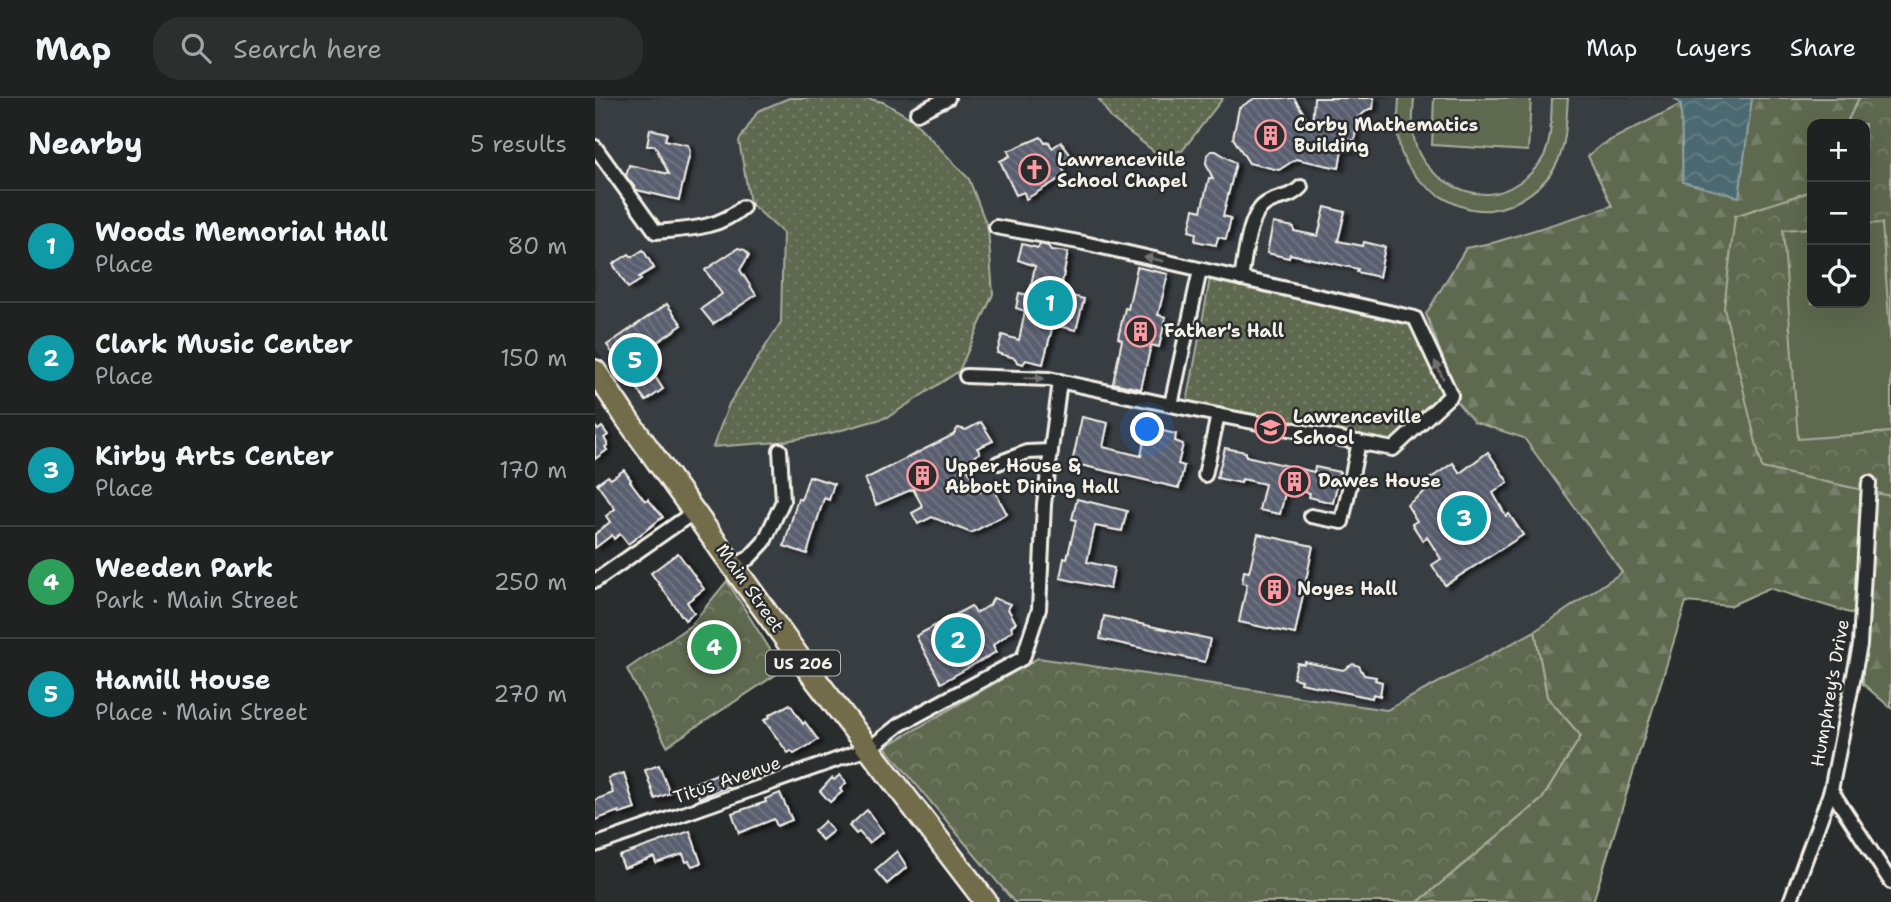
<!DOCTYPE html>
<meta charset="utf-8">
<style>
body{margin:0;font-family:"Shantell Sans",sans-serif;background:#2d2f2f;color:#f1f3f6}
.controls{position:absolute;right:21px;top:21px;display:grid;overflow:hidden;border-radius:14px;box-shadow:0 7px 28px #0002}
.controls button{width:63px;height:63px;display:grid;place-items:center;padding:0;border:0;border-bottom:2px solid #3d3f40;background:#202222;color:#f1f3f6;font:35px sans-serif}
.you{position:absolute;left:553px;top:332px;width:24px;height:24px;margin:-18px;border:5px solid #fff;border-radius:50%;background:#1a73e8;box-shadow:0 0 0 10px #1a73e833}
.badge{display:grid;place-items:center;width:46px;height:46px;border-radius:50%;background:#db2777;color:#fff;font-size:23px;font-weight:700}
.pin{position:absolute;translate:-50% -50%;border:4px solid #fff;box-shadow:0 2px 7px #0006}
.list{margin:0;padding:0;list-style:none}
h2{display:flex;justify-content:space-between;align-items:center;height:91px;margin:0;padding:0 28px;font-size:30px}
h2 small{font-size:23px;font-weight:400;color:#a2a4a5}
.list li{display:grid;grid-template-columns:46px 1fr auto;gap:21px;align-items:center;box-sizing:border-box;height:112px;padding:0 28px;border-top:2px solid #3d3f40}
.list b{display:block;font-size:26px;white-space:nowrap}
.list p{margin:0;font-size:23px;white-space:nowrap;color:#a2a4a5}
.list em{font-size:23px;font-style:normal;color:#a2a4a5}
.icon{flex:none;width:38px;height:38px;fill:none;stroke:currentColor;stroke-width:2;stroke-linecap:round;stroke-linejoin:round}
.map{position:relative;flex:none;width:1296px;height:804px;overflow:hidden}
header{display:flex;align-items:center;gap:42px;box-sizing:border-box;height:98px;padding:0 35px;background:#202222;border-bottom:2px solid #3d3f40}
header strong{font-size:33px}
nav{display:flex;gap:38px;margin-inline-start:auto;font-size:24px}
.search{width:490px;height:63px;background:#2d2f2f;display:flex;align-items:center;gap:18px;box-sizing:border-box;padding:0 24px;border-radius:28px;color:#a2a4a5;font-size:26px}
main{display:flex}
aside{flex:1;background:#202222}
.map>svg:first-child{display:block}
</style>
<header>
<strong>Map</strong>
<div class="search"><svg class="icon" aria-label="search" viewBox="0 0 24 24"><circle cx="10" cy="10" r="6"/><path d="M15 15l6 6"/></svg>Search here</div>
<nav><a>Map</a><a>Layers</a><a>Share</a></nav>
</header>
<main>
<aside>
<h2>Nearby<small>5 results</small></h2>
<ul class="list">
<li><span class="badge" style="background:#0f9aa8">1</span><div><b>Woods Memorial Hall</b><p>Place</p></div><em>80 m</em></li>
<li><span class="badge" style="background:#0f9aa8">2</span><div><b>Clark Music Center</b><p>Place</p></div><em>150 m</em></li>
<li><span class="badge" style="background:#0f9aa8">3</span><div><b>Kirby Arts Center</b><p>Place</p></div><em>170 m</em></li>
<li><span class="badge" style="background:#2e9e5b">4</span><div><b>Weeden Park</b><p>Park · Main Street</p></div><em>250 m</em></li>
<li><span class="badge" style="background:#0f9aa8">5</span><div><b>Hamill House</b><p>Place · Main Street</p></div><em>270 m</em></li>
</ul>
</aside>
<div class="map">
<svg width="1296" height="804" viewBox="0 0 1296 804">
<defs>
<pattern id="grass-dots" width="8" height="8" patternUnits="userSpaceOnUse" patternTransform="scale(1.75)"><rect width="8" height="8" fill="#5e6950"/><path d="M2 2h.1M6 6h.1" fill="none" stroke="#767f69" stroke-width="1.8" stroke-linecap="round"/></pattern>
<pattern id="forest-firs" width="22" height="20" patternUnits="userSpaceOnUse" patternTransform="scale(1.75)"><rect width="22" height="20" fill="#5e6950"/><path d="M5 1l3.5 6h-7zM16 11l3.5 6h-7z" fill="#767f69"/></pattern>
<pattern id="park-crowns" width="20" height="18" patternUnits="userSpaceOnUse" patternTransform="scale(1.75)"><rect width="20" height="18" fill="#5e6950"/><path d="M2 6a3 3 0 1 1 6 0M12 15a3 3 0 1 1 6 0" fill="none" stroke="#767f69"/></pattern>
<pattern id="water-waves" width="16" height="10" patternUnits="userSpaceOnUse" patternTransform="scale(1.75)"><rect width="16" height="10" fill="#4c6970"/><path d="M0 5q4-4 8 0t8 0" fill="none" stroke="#667f84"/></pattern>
<pattern id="building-back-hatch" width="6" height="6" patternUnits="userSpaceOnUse" patternTransform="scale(1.75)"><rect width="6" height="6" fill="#5a5f70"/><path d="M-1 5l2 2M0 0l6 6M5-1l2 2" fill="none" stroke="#727684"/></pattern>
<filter id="shadow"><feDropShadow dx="4.5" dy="2.5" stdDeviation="2" flood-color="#0009"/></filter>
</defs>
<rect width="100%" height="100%" fill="#2a2d2e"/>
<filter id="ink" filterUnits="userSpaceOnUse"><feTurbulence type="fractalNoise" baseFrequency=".0143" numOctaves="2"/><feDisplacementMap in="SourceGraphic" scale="14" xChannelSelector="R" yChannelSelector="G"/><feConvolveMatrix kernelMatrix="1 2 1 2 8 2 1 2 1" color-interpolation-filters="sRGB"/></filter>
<g filter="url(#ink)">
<path fill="#383c42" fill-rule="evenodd" d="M0,0H1296V610L1268,586V519L1174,490L1135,508L1091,504L998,804H406L289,657L106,408L0,249ZM1217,26H1270V205H1217Z"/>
<g fill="url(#grass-dots)" stroke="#a9ad9c" stroke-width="2">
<polygon points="194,0 270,0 288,4 317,21 374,81 393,131 398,196 364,273 293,319 236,335 184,344 118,349 134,306 186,224 188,135 155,105 144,43 163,13"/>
<polygon points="503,0 628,0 587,53 561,55 516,20"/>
<polygon points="615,181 816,225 849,296 796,345 592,305"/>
</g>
<polygon fill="url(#forest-firs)" stroke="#a9ad9c" stroke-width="2" points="1157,0 1264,0 1251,26 1217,26 1217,93 1140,118 1167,370 1296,398 1296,610 1268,586 1268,519 1174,490 1135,508 1091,504 998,804 823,804 947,701 986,638 952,599 940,533 1027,474 929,340 879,324 856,297 855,279 831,216 871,150 901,144 1017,108 993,58 1006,47 1086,6 1088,83 1144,98"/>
<g fill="url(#park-crowns)" stroke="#a9ad9c" stroke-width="2">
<polygon points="1264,0 1296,0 1296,398 1167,370 1129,210 1140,118 1217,93 1217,205 1270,205 1270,26 1251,26"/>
<polygon points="132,483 188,572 72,648 32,571 96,527"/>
<polygon points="940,533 952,599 986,638 947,701 823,804 419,804 290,649 443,560 792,612"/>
</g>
<g fill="#5e6950" stroke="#a9ad9c" stroke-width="2">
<path d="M804,0H819C818,15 816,34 821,48C830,76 865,97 893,96C914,95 939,77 949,58C957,41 956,19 957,0H973C971,22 972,43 963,63C953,87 922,109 895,112C862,115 817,86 806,54C801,38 803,16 804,0Z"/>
<polygon points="839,0 936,0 933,53 837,47"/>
<polygon points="1287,125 1296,248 1296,334 1203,341 1188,132 1217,130 1217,205 1270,205 1270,126"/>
</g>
<polygon fill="url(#water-waves)" stroke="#8f9fa0" stroke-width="2" points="1079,0 1157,0 1144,99 1088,84 1086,6"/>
<g fill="url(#building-back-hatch)" stroke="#f4f1e8" stroke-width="2" filter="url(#shadow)">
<polygon points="660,0 699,0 717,28 719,0 779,0 778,11 774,11 761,21 760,42 757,42 755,52 747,52 744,70 701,61 684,72 654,65 638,40 644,10"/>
<polygon points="55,31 72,35 70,42 93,47 95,54 84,102 42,92 31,78 34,67 74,76 60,48 52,48"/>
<polygon points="446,39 450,45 454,44 457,50 466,44 477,59 465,66 471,77 431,101 429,94 421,97 405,63 415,58 413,53"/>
<polygon points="616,53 621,53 641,65 628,118 636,120 631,141 623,139 621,147 600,143 601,135 594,133 599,111 606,113 614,80 618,81 611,65 612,57"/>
<polygon points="730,109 750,114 743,143 768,148 769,144 790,149 784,179 762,174 763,171 695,156 694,160 672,155 678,125 699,129 699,133 723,138"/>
<polygon points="427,146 443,150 445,146 453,148 456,152 473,154 465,195 489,201 481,232 458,227 448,266 431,262 428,266 422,264 420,260 402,255 407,237 424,242 430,213 421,210 424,195 434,197 440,168 423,162"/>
<polygon points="143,150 150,152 154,157 145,172 161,197 118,226 106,211 127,196 110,172"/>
<polygon points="48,152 59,170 44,179 46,182 33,190 18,166 34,156 37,159"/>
<polygon points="542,169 573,176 563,217 571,219 564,249 556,247 546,291 518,285 527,242 523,240 530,210 533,211"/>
<polygon points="72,206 87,227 51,252 64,271 59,277 68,291 51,303 12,247"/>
<polygon points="487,319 513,325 508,349 546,358 550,338 557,340 559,331 581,336 580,343 588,346 583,366 589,368 584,390 477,365"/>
<polygon points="386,324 398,343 382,350 385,355 369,364 385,394 397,388 412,416 376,435 337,419 323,426 317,415 328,409 318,391 281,407 270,381 358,337 363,330 371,332"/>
<polygon points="0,328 3,332 7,329 13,337 9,340 13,347 10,349 12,352 0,361"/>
<polygon points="630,350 651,354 651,358 719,374 720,369 745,374 738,405 714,399 715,395 691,391 685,416 664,412 670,386 647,381 646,385 622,380"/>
<polygon points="893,354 913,384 898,395 911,418 914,416 928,437 850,487 837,467 846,461 832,439 828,443 817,426 822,423 812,407 836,389 833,382 858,365 865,375"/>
<polygon points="29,372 36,382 35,383 50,403 53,401 68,419 33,446 25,436 19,441 17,437 0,450 0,436 15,424 11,418 20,411 2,386 13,378 16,381"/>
<polygon points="214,378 239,386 234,402 229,400 212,456 189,448 203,400 206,402"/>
<polygon points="482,401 532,413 527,433 500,428 492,464 519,470 515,491 465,480 469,460 472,461 481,422 477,421"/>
<polygon points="663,436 718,448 700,536 644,524 652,486 647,485 649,473 654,474"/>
<polygon points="83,455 109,491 92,504 99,515 90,522 56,475"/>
<polygon points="398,500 416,506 413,511 421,525 416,528 418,532 398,547 401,554 346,585 321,538 376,508 381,515 395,507"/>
<polygon points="509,518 615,541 610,564 505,541"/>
<polygon points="710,564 748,572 758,566 764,568 769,577 781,579 780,582 787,584 785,598 778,596 777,600 705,585 706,582 698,580 702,565 709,566"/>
<polygon points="195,606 208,626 210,624 223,642 199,656 196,653 193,655 169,622 175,619 174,617"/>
<polygon points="64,667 75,695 60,701 50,672"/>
<polygon points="129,673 135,688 104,700 99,685"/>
<polygon points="29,675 40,711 25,716 24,713 0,722 0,702 18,695 13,680"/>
<polygon points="245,677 251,685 245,691 247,694 235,704 225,693 237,680 239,682"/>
<polygon points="185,695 197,722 182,728 179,721 144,735 137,715 171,704 170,701"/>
<polygon points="272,712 288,734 274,745 264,734 261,736 254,728"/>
<polygon points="230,723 238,733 227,742 219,733"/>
<polygon points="95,733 106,765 97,768 94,763 91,764 88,756 61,765 59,759 29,770 24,758"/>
<polygon points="302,753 312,769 292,786 280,772"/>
</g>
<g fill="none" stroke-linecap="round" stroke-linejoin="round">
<defs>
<g id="minor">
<polyline points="322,15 353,0"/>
<path d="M0,49L61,134C92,131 124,131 148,109"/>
<path d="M646,181C650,160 653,115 672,105C684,98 696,100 706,89"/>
<polyline points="371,278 454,281 627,318 798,351 856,297 820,220 489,145 401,129"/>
<polyline points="576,307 605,172"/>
<polyline points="403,365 432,354 456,353"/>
<polyline points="610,377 623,317"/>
<polyline points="716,418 747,424 764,344"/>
<polyline points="140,468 154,460 169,444 188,403 185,352"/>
<polyline points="0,483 99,414"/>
<polyline points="1236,692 1296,784"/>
<polyline points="0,747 275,650 304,627 428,560 444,511 449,406 465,283"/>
<polyline points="1195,804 1236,692 1265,547 1274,385"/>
</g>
<polyline id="trunk" points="0,273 32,321 205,561 391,804"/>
</defs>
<use href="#minor" stroke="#f4f1e8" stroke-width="18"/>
<use href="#trunk" stroke="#f4f1e8" stroke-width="26"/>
<use href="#minor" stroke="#2a2d2e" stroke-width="12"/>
<use href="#trunk" stroke="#736c4b" stroke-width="21"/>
</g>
<defs><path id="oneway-solid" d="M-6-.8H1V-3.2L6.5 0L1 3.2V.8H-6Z" transform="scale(1.75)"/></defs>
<g fill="#71726f">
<use href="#oneway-solid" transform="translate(559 161) rotate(-167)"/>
<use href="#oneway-solid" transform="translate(844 272) rotate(-115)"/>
<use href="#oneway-solid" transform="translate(439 280) rotate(2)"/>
</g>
</g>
<defs>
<symbol id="building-ring" viewBox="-11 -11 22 22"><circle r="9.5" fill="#2a2d2e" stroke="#ff9aa2" stroke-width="1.5"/><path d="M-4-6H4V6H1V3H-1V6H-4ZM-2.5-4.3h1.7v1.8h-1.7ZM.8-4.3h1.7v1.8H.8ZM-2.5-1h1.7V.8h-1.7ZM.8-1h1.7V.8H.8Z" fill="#ff9aa2"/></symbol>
<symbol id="church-ring" viewBox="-11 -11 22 22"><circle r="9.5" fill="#2a2d2e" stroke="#ff9aa2" stroke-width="1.5"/><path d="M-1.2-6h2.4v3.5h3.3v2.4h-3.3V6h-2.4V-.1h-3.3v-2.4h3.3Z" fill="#ff9aa2"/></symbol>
<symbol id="school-ring" viewBox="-11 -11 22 22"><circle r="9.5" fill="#2a2d2e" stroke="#ff9aa2" stroke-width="1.5"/><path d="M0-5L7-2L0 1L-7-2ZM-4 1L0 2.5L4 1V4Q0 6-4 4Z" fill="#ff9aa2"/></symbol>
</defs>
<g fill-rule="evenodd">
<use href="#building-ring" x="658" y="20" width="35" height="35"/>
<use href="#church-ring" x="422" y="54" width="35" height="35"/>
<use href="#building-ring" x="528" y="216" width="35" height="35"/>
<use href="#school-ring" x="658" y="312" width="35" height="35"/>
<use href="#building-ring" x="310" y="360" width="35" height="35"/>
<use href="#building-ring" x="682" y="366" width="35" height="35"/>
<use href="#building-ring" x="662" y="474" width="35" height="35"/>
</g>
<g text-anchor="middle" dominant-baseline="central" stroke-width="5" stroke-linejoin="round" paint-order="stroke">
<rect fill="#2a2d2e" stroke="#b7b6b0" stroke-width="2" x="171" y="552.5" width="74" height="25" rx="5"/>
<g font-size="16" font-weight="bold" fill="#f4f1e8">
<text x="208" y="565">US 206</text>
</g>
<g font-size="18" font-weight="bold" fill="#f4f1e8" stroke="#2a2d2e" text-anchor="start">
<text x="699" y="27">Corby Mathematics<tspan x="699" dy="21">Building</tspan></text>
<text x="462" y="62">Lawrenceville<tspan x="462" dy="21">School Chapel</tspan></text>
<text x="569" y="233">Father's Hall</text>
<text x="698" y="319">Lawrenceville<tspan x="698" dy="21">School</tspan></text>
<text x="350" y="368">Upper House &amp;<tspan x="350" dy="21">Abbott Dining Hall</tspan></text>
<text x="723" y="383">Dawes House</text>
<text x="702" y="491">Noyes Hall</text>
</g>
<g font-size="18" fill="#f4f1e8" stroke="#2a2d2e">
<text transform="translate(155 490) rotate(55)">Main Street</text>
<text transform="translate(1235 595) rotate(-80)">Humphrey's Drive</text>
<text transform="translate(132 682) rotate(-19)">Titus Avenue</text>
</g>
</g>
</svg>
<div class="controls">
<button>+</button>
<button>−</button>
<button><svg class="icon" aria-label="locate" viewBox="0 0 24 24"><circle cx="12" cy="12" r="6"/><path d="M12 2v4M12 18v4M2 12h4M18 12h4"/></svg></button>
</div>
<div class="you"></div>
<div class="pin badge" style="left:455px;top:205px;background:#0f9aa8">1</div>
<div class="pin badge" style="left:363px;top:542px;background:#0f9aa8">2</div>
<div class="pin badge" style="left:869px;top:420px;background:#0f9aa8">3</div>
<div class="pin badge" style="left:119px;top:549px;background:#2e9e5b">4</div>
<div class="pin badge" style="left:40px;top:262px;background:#0f9aa8">5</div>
</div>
</main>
